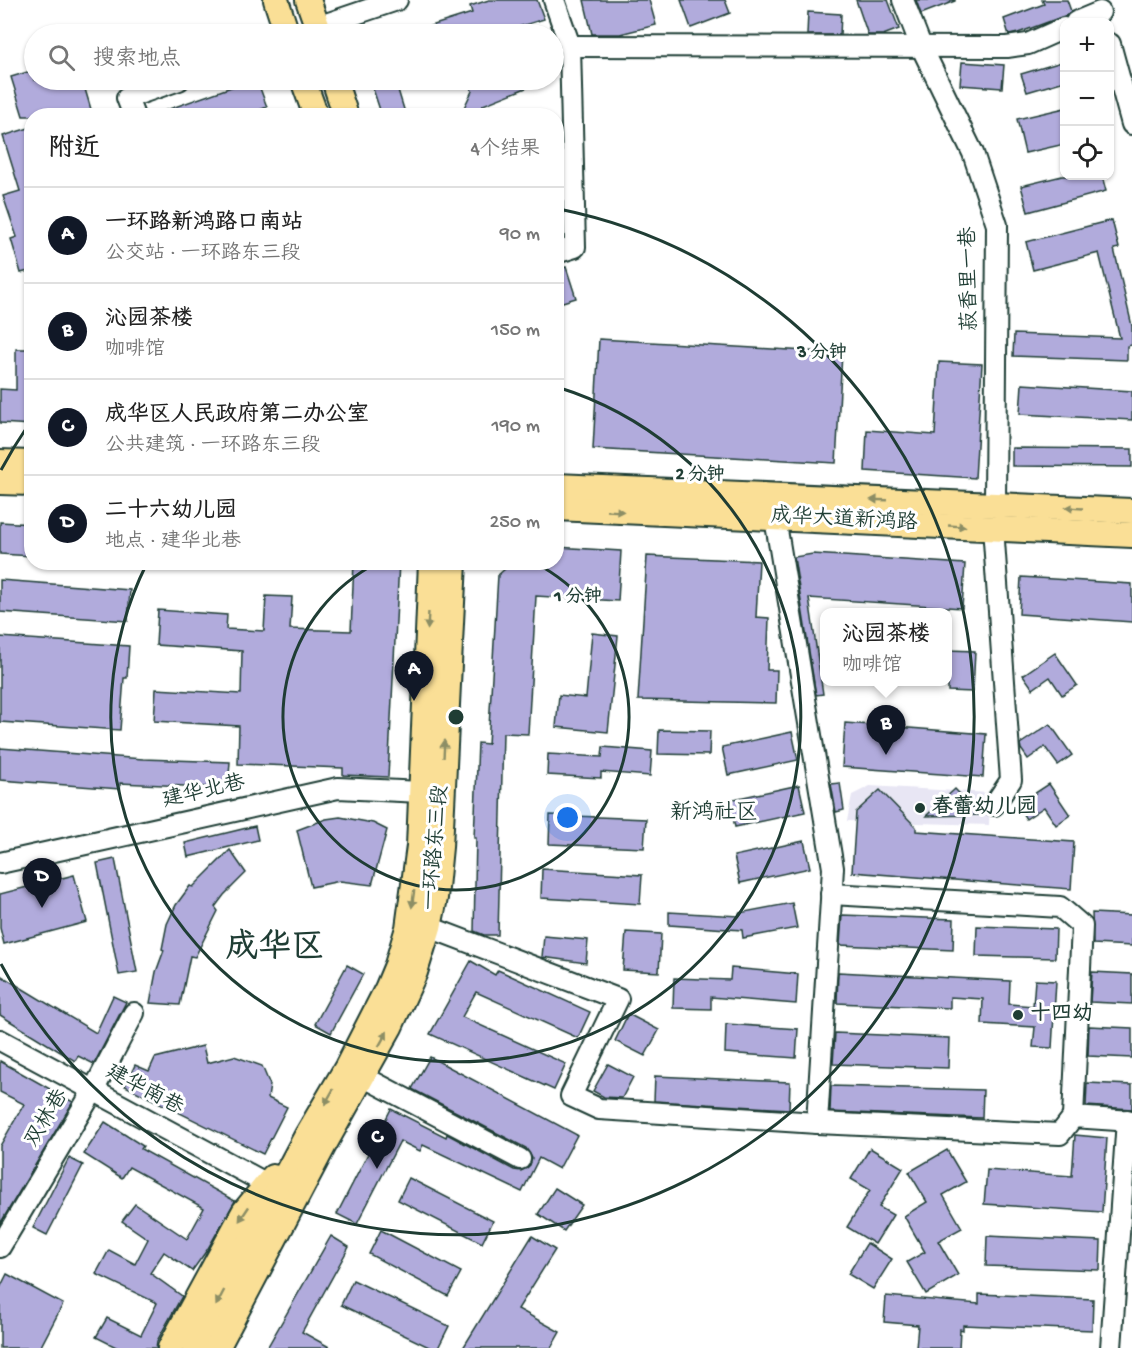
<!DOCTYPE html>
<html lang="zh">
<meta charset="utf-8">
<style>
body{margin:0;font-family:"Gochi Hand","LXGW WenKai TC",sans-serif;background:#f6f6f6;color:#222}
.controls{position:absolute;right:18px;top:18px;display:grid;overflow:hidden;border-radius:12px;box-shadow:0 2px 4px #0004}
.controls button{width:54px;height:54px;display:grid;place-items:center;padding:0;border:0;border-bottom:2px solid #e0e0e0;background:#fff;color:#222;font:30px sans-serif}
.you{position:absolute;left:568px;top:818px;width:21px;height:21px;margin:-15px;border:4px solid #fff;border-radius:50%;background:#1a73e8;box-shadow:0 0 0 9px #1a73e833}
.badge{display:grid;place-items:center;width:39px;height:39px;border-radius:50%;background:#111827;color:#fff;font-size:20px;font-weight:700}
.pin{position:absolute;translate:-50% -50px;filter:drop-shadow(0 2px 3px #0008)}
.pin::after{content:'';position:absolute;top:32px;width:21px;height:18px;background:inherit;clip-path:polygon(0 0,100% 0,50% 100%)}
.popup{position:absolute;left:820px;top:608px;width:132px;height:78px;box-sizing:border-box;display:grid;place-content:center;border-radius:12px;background:#fff;filter:drop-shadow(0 2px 4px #0005);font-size:20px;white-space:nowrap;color:#767676}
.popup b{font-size:22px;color:#222}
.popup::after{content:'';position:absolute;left:50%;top:100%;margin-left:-12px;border:12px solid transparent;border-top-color:#fff}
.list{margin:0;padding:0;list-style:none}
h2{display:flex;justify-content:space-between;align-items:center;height:78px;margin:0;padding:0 24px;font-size:26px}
h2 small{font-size:20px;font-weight:400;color:#767676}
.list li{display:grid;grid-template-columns:39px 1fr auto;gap:18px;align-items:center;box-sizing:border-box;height:96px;padding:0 24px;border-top:2px solid #e0e0e0}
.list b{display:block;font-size:22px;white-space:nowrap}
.list p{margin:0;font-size:20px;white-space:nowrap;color:#767676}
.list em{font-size:20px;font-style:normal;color:#767676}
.icon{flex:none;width:33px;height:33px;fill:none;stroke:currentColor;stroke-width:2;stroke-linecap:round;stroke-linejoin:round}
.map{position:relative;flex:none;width:1132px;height:1348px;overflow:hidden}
.search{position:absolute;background:#fff;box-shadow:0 2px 4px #0004;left:24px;top:24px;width:540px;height:66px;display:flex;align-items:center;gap:15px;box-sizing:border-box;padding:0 21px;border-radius:33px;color:#767676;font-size:22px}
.panel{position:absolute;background:#fff;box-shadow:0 2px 4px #0004;left:24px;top:108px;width:540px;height:462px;border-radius:24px}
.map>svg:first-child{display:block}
</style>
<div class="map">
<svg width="1132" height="1348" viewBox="0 0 1132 1348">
<rect width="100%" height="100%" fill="#fff"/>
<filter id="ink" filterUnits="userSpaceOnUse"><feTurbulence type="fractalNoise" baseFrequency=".0167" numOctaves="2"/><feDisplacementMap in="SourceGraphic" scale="12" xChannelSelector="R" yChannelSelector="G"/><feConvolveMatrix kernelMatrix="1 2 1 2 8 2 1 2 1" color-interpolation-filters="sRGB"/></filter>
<g filter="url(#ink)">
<polygon fill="#e8e6f4" points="870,786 990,793 989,825 847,821 852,795"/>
<g fill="#b1abdc" stroke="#1f3d34" stroke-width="1.5">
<polygon points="489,0 537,0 544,19 495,34 413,34 412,32 472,13 470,6"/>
<polygon points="584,0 649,0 656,25 620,34 592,34"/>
<polygon points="681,0 725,0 730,13 691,28"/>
<polygon points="856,0 888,0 899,29 883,35 868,35"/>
<polygon points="916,0 955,0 955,1 921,14"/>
<polygon points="1042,0 1067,0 1071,11 1067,15 1018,33 1009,35 1004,19 1044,4"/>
<polygon points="808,12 841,14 840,35 807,35"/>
<polygon points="1065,61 1065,81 1027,92 1021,74"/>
<polygon points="962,62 1004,65 1002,88 960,85"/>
<polygon points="34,70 34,80 108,80 108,82 85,89 93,116 23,116 11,77"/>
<polygon points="251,80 257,80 267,107 244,116 155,116 155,114"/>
<polygon points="370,80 395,80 406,116 382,116"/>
<polygon points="468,80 546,80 483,105 480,116 460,116 472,91"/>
<polygon points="1065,108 1065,144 1025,153 1017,119"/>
<polygon points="32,127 32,270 21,273 11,239 17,237 3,196 20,191 3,136"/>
<polygon points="1062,176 1102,176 1106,191 1028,212 1021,186"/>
<polygon points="1112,220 1119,248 1114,249 1132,326 1132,345 1127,346 1127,360 1013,356 1014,334 1120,338 1099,253 1033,270 1026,242"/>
<polygon points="566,267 576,298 556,304 556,270"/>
<polygon points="599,339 842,353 836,463 593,449"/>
<polygon points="16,349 32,349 32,425 0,423 0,389 16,390"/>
<polygon points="939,362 982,364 975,478 865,471 867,430 935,435"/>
<polygon points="1022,384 1132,391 1132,420 1020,414"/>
<polygon points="1012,448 1132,449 1132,467 1012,466"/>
<polygon points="0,522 32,524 32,556 0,554"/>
<polygon points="556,547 621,551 618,601 536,596 528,734 503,733 498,935 484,935 474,931 476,838 474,838 478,743 488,744 498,575 513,562 556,562"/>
<polygon points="813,554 965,564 962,608 809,598 823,694 816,695 794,557"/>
<polygon points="647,556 759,561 756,617 769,618 767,670 777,670 776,703 638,700"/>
<polygon points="354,562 399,562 388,777 343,775 343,768 238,764 239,726 154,721 156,689 241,694 242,651 156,645 158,610 227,615 226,629 264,631 266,596 292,597 290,629 351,631"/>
<polygon points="1021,577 1132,584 1132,622 1019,614"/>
<polygon points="0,580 130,590 128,621 0,612"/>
<polygon points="592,633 618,636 608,732 556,727 559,695 586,698"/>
<polygon points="0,637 129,646 127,678 124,678 120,730 0,722"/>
<polygon points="948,650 975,651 973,692 948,691"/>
<polygon points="1055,653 1077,685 1062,695 1050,677 1033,689 1023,675"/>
<polygon points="845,723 986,734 983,777 842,767"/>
<polygon points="1050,724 1072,755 1058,765 1045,747 1028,759 1021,749 1020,744"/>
<polygon points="659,730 710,731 709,755 658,754"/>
<polygon points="792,732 798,760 728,775 722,747"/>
<polygon points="603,747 652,751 650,776 601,772 601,778 547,775 548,754 602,757"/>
<polygon points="0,748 143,759 230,762 228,788 120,783 120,789 0,780"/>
<polygon points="840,783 844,810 836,812 831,784"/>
<polygon points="1049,784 1070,815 1056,825 1044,807 1026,819 1017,805"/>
<polygon points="799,785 805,812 735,827 729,800"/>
<polygon points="955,789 980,815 926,816"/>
<polygon points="880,790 916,827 916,831 1074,842 1071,889 852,872 856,812"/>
<polygon points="550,815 646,819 644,848 549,844"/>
<polygon points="340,817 373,823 387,830 372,885 340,881 311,887 297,830 326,819"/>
<polygon points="255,826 258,840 188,857 185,843"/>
<polygon points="804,841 810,868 740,883 734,856"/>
<polygon points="230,850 246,873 224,895 215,907 218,911 195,957 190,956 180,1005 150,1003 156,972 164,950 162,949 167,924 176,905 190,886 193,887"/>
<polygon points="115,859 137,972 119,975 97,863"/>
<polygon points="542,869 642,875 640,904 541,898"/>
<polygon points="74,875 87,922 4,944 0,928 0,894"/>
<polygon points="792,903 797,928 743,938 742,930 669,925 669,912 739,916 739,913"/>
<polygon points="1092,913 1132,915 1132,946 1093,944"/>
<polygon points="842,915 954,919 953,950 840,945"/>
<polygon points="977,926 1056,929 1055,958 976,956"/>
<polygon points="626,932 661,934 659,972 623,970"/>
<polygon points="544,936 588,940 586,963 542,957"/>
<polygon points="471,961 495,975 498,970 590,1012 578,1038 476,992 462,1017 566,1064 554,1090 430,1034"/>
<polygon points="347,965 363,974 331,1033 315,1024"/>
<polygon points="731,968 798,974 796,1004 711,997 711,1009 673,1008 674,978 730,980"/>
<polygon points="838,972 1010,981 1009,1004 1033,1006 1035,980 1056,981 1052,1048 1033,1047 1035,1027 982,1024 983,999 950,997 950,1008 837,1003"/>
<polygon points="1092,972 1132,974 1132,1004 1090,1002"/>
<polygon points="0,975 96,1033 113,996 126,1002 94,1064 78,1056 75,1061 0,1015"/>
<polygon points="628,1014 659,1030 645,1056 615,1041"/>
<polygon points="726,1024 798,1029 796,1058 725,1053"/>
<polygon points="1089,1026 1132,1028 1132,1058 1088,1056"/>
<polygon points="835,1033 949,1038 948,1068 833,1064"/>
<polygon points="203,1046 207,1063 234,1056 262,1066 270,1085 268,1098 287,1107 263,1154 125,1086 135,1065 149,1071 155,1058"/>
<polygon points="430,1057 577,1135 559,1169 539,1158 522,1192 423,1145 420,1151 400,1141 357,1224 337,1214 391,1109 446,1137 447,1134 514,1170 521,1171 530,1165 532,1158 526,1148 412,1089"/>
<polygon points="0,1061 73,1102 0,1224 0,1146 24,1104 0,1092"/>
<polygon points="608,1064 633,1077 622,1098 604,1097 593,1091"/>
<polygon points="655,1076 790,1082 789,1109 654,1101"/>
<polygon points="1087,1083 1132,1085 1132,1109 1086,1106"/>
<polygon points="831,1086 983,1090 982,1118 830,1112"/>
<polygon points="105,1122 143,1146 141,1149 235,1201 207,1250 192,1271 164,1252 150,1273 182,1296 157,1341 156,1348 118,1348 96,1337 107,1318 141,1335 157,1303 96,1274 109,1250 135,1264 148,1239 122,1221 135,1204 187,1239 204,1208 129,1167 122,1178 84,1154"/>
<polygon points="1075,1135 1107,1138 1102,1212 984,1204 987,1170 1072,1176"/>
<polygon points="870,1148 903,1168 879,1207 893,1215 875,1244 847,1227 870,1190 851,1179"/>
<polygon points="947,1150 966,1182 943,1195 962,1228 938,1241 958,1275 926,1294 907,1262 925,1252 904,1216 927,1202 909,1172"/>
<polygon points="69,1158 83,1165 47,1235 33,1228"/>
<polygon points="409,1178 493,1221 482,1243 398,1200"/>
<polygon points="555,1188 582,1205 564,1231 538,1214"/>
<polygon points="381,1230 461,1272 448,1296 369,1254"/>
<polygon points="331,1236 349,1247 302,1332 331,1348 267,1348"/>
<polygon points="532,1236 555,1250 518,1309 560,1332 551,1348 463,1348"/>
<polygon points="987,1236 1101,1241 1100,1270 986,1266"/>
<polygon points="867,1243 892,1259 873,1289 848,1274"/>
<polygon points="7,1274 63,1304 40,1348 0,1348 0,1288"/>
<polygon points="353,1280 449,1326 438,1348 431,1348 341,1305"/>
<polygon points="979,1294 1093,1299 1092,1330 963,1325 963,1330 960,1329 959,1348 916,1348 918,1325 884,1322 886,1296 979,1304"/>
</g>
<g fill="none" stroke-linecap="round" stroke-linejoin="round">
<defs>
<g id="minor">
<polyline points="554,0 570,46 575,247 556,253"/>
<polyline points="903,0 921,46 973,153 997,225 995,504"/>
<polyline points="1076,22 1100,12"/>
<polyline points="317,27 397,0"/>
<polyline points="1110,44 1132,124"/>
<polyline points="570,46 1007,47 1028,44 1064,28"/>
<polyline points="134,116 127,98 179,80"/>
<polyline points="775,518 833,868 817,1123"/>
<polyline points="993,527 1011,780 994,805"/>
<polyline points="0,863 338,788 421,792"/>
<polyline points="831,894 1060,907 1082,926 1073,1117"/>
<polyline points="429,927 618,999 571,1096 599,1109 817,1123 1060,1134 1073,1117 1132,1121"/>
<polyline points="0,1040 267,1184"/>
<polyline points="362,1076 520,1159"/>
<polyline points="0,1247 93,1091 134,1013"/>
<polyline points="1111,1348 1127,1120"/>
</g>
<g id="major">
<polyline points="276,0 287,34"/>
<polyline points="308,0 320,34"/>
<polyline points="303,80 316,116"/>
<polyline points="334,80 346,116"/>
<polyline points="0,462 32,463"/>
<polyline points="0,482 32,483"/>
<polyline points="556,486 1132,511"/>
<polyline points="556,508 1132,535"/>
<polyline points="170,1348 244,1212 273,1177"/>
<polyline points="194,1348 307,1135 347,1067 387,989 397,965 408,928 419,846 431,562"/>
<polyline points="217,1348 324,1145 390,1027 415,972 429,927 435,898 440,847 454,562"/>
</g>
</defs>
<use href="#minor" stroke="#1f3d34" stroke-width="24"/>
<use href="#major" stroke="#1f3d34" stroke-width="28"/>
<use href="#minor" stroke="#fff" stroke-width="20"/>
<use href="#major" stroke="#fadf96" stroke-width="24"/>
</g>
<defs><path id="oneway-solid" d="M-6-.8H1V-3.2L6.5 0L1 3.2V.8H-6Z" transform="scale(1.5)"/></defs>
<g fill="#8c8e65">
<use href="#oneway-solid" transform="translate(879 500) rotate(-178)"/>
<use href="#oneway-solid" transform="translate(1074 508) rotate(-177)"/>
<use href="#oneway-solid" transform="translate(615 511) rotate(3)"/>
<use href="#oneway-solid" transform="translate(957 526) rotate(3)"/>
<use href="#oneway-solid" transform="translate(428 621) rotate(93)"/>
<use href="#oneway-solid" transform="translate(444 749) rotate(-87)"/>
<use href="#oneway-solid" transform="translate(413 899) rotate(98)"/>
<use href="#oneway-solid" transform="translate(383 1039) rotate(-60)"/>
<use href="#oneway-solid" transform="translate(329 1097) rotate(120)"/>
<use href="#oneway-solid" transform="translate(244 1214) rotate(124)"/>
<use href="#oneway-solid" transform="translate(220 1298) rotate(118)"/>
</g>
</g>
<g fill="none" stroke="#1f3d34" stroke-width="3">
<path d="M535 563A173 173 0 1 1 377 563"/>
<path d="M557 387A345 345 0 1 1 147 563"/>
<path d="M1 470A518 518 0 0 1 29 424M559 209A518 518 0 1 1 1 964"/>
</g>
<g fill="#1f3d34" stroke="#fff" stroke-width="2">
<circle cx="920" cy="808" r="6"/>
<circle cx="1018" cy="1015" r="6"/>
</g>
<g text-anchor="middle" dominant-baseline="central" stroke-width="6" stroke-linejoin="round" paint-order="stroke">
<g font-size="21" fill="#1f3d34" stroke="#fff">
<text transform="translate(971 279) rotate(-91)">菽香里一巷</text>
<text transform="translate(844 521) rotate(3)">成华大道新鸿路</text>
<text transform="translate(204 793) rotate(-13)">建华北巷</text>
<text transform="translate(437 848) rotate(-85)">一环路东三段</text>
<text transform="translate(144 1091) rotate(28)">建华南巷</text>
<text transform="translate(48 1119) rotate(-59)">双林巷</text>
</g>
<g font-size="21" font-weight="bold" fill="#1f3d34" stroke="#fff" text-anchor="start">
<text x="932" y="808">春蕾幼儿园</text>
<text x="1030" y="1015">十四幼</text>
</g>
<g font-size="22" fill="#1f3d34" stroke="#fff">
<text x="714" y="814">新鸿社区</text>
</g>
<g font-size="33" font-weight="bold" fill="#1f3d34" stroke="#fff">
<text x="275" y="950">成华区</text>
</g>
</g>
<circle cx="456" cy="717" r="9" fill="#1f3d34" stroke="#fff" stroke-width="3"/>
<g font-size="18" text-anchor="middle" font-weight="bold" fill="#1f3d34" stroke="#fff" stroke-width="6" stroke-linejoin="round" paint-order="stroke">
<text x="822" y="357">3 分钟</text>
<text x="700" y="479">2 分钟</text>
<text x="578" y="601">1 分钟</text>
</g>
</svg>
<div class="controls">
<button>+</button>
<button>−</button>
<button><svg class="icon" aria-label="locate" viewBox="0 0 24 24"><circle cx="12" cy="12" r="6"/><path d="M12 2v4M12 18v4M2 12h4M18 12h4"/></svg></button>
</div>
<div class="you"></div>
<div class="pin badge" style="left:414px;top:701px">A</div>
<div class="pin badge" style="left:886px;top:755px">B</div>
<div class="popup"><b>沁园茶楼</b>咖啡馆</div>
<div class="pin badge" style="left:377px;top:1169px">C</div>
<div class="pin badge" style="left:42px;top:908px">D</div>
<div class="search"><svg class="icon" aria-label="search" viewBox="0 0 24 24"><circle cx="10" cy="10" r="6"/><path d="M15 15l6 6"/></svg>搜索地点</div>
<section class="panel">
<h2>附近<small>4个结果</small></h2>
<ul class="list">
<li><span class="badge">A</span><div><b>一环路新鸿路口南站</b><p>公交站 · 一环路东三段</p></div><em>90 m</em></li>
<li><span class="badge">B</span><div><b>沁园茶楼</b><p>咖啡馆</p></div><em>150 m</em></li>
<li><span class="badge">C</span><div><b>成华区人民政府第二办公室</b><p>公共建筑 · 一环路东三段</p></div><em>190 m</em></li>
<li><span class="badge">D</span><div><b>二十六幼儿园</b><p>地点 · 建华北巷</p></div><em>250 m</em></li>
</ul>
</section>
</div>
